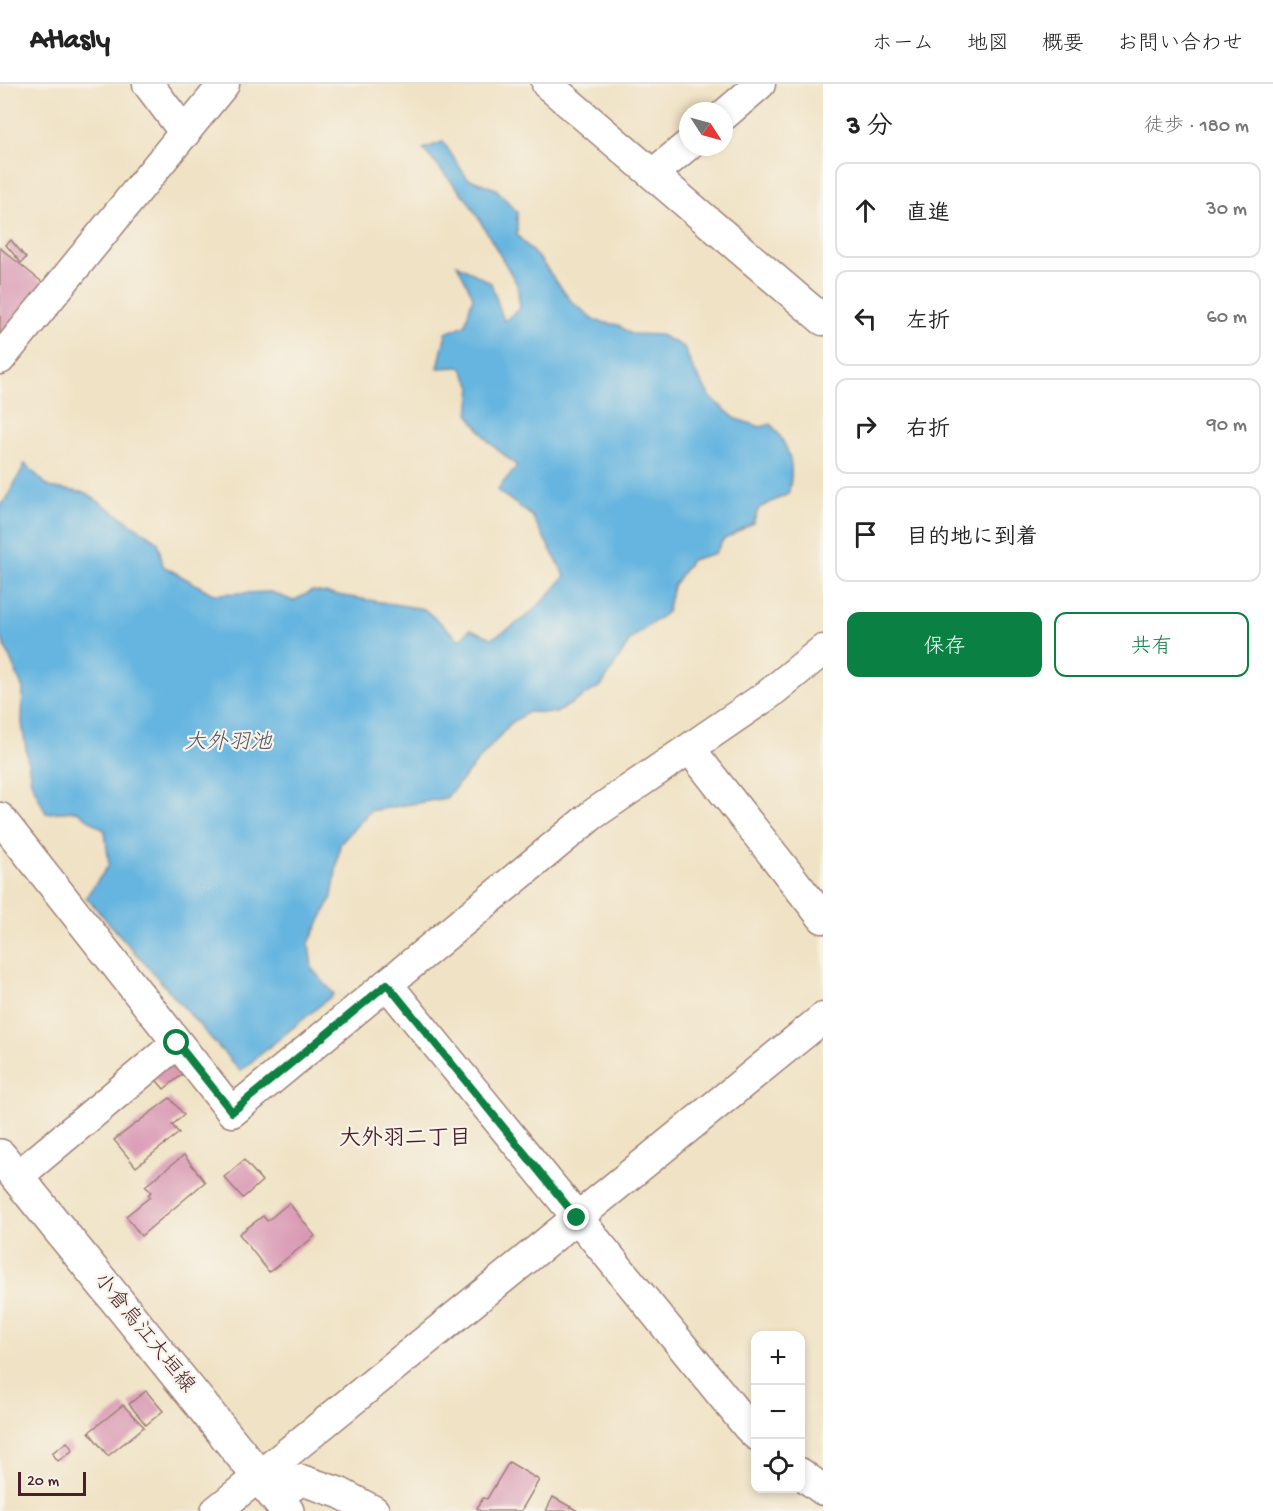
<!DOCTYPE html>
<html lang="ja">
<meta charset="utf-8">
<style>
body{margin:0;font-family:"Gochi Hand","Klee One",sans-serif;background:#f6f6f6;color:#222}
.controls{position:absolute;right:18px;bottom:18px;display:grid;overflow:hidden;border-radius:12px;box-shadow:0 3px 9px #0003}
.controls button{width:54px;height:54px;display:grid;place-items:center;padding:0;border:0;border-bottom:2px solid #e0e0e0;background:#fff;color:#222;font:30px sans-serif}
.compass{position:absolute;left:679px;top:18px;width:54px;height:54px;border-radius:50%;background:#fff;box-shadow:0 3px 9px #0003;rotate:126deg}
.scale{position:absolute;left:18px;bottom:15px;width:68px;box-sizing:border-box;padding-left:6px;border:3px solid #4a1f2b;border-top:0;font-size:16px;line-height:21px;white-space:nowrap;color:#4a1f2b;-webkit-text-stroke:4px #f7f3e8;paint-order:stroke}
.stop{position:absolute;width:18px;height:18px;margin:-14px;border:4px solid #0b8043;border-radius:50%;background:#fff}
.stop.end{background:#0b8043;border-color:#fff;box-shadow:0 2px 6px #0008}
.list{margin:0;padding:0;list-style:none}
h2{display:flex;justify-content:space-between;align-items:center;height:78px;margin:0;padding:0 24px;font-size:26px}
h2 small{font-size:20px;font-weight:400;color:#767676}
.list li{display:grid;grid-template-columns:39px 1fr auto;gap:18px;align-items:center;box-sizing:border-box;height:96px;margin:0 12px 12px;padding:0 12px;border:2px solid #e0e0e0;border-radius:12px}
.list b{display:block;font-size:22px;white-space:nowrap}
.list em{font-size:20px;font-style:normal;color:#767676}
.actions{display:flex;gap:12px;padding:18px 24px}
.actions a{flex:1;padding:14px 0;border:2px solid #0b8043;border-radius:12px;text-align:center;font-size:21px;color:#0b8043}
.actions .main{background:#0b8043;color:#fff}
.icon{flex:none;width:33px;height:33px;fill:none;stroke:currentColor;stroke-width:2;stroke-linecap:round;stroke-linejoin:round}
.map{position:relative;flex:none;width:823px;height:1427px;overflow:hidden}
header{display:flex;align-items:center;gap:36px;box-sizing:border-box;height:84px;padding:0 30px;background:#fff;border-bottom:2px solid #e0e0e0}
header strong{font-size:28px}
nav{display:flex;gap:33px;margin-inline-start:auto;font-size:21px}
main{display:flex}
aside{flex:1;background:#fff}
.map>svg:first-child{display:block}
</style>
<header>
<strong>Atlasly</strong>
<nav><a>ホーム</a><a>地図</a><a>概要</a><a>お問い合わせ</a></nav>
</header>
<main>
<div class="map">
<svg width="823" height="1427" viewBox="0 0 823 1427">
<rect width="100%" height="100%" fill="#f7f3e8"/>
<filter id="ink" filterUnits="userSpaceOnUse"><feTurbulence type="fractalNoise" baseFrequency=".0167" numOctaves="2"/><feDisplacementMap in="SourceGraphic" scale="12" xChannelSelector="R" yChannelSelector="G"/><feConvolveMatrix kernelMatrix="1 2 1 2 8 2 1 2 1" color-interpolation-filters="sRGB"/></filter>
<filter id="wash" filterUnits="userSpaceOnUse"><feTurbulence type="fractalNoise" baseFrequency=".008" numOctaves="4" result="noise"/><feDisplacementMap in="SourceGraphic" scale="24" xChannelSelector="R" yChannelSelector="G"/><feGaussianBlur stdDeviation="1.35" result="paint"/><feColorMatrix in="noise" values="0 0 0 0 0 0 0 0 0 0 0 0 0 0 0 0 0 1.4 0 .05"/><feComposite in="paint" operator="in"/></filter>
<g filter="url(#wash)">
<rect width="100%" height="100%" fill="#f0e2c4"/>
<path fill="#66b5e0" stroke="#586a86" stroke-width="1.5" d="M443,58L467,94L496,105L517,128V151L541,177L571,217L596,237L618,241L631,250L660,251L684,263L693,285L710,313L736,335L761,343L771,340C789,362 796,381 788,410L759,424L753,439L723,456L715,469L691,476L673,502L667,528L630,556L602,601L556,629L528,628L510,640L446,714L370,727L340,760L332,813L309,859L312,885L334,910L240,987L86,813L109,781L105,747L77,727L46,729L31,697L22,639L23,605L0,551V420L6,416L25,380L49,403L86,409L158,458L163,482L213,510L271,508L293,517L312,507L424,525L460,556L470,545L492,554C525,537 541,521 565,492L532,432L497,406L517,382L489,358L469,331L472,303L461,283L438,284L446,249L465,241L473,212L457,180L491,199L504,237L520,224L517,200L469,118L423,65Z"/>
<g id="blocks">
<g fill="#d999b4">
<polygon points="11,156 26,174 21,179 6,161"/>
<polygon points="0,164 47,202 0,260"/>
<polygon points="173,974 184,989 164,1005 152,991"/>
<polygon points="170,1014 184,1031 172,1041 179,1049 136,1083 114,1056"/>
<polygon points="184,1071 205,1098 141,1152 126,1132 150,1113 148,1111 151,1108 145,1102"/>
<polygon points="244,1076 262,1097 243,1114 224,1093"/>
<polygon points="289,1119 315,1152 269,1188 239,1150 263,1132 267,1137"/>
<polygon points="146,1307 163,1327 146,1341 129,1320"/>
<polygon points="123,1321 144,1343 108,1372 89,1348"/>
<polygon points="67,1358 73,1366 58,1377 52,1369"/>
<polygon points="509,1378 539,1396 521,1427 480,1427 477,1424 483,1414 487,1415"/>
<polygon points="553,1413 578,1427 546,1427"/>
</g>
</g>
</g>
<g filter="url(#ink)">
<use href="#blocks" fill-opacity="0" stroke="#9d8078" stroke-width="1.5"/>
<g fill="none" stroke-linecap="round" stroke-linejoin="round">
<defs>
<g id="minor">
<polyline points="148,0 185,49"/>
<polyline points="547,0 823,236"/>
<polyline points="724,31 760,0"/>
<polyline points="653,90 688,61"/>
<polyline points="0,275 224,0"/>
<polyline points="690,665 823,834"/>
<polyline points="0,734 232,1028 592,731 769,610 823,566"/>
<polyline points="387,900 748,1343 756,1351"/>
<polyline points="17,1093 177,959"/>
<polyline points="800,1389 823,1406"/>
<polyline points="276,1413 301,1396 340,1409 374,1427"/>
<polyline points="216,1427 823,934"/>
</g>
<polyline id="major" points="0,1072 287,1427"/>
</defs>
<use href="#minor" stroke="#9d8078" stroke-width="33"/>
<use href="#major" stroke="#9d8078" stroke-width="36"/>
<use href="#minor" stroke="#fff" stroke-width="30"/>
<use href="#major" stroke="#fff" stroke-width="33"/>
</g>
</g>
<g fill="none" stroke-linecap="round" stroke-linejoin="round" filter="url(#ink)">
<polyline stroke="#0b8043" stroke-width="8" points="177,959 232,1028 387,900 577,1134"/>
</g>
<g text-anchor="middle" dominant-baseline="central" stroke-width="4.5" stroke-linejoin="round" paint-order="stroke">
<g font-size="21" fill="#4a1f2b" stroke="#f7f3e8">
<text transform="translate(143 1250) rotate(51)">小倉烏江大垣線</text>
</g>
<g font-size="22" font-style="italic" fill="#54546a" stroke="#f7f3e8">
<text x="228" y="660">大外羽池</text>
</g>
<g font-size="22" font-weight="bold" fill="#4a1f2b" stroke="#f7f3e8">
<text x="405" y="1056">大外羽二丁目</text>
</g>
</g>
</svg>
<div class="controls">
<button>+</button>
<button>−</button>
<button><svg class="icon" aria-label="locate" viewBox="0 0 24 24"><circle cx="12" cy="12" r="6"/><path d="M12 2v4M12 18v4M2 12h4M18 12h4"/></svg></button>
</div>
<svg class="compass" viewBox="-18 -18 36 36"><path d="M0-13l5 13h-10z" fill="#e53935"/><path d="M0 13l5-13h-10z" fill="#767676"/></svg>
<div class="scale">20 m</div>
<div class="stop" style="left:177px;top:959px"></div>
<div class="stop end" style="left:577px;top:1134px"></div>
</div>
<aside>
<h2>3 分<small>徒歩 · 180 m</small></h2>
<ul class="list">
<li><svg class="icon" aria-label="ahead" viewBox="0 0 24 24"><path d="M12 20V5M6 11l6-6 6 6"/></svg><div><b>直進</b></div><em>30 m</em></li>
<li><svg class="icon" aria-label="left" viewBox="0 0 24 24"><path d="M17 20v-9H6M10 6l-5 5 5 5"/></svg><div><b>左折</b></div><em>60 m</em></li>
<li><svg class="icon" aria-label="right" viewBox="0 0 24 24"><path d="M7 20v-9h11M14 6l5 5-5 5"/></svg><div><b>右折</b></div><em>90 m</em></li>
<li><svg class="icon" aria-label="arrive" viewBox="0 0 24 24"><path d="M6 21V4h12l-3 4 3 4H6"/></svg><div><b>目的地に到着</b></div></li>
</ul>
<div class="actions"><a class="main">保存</a><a>共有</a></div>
</aside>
</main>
